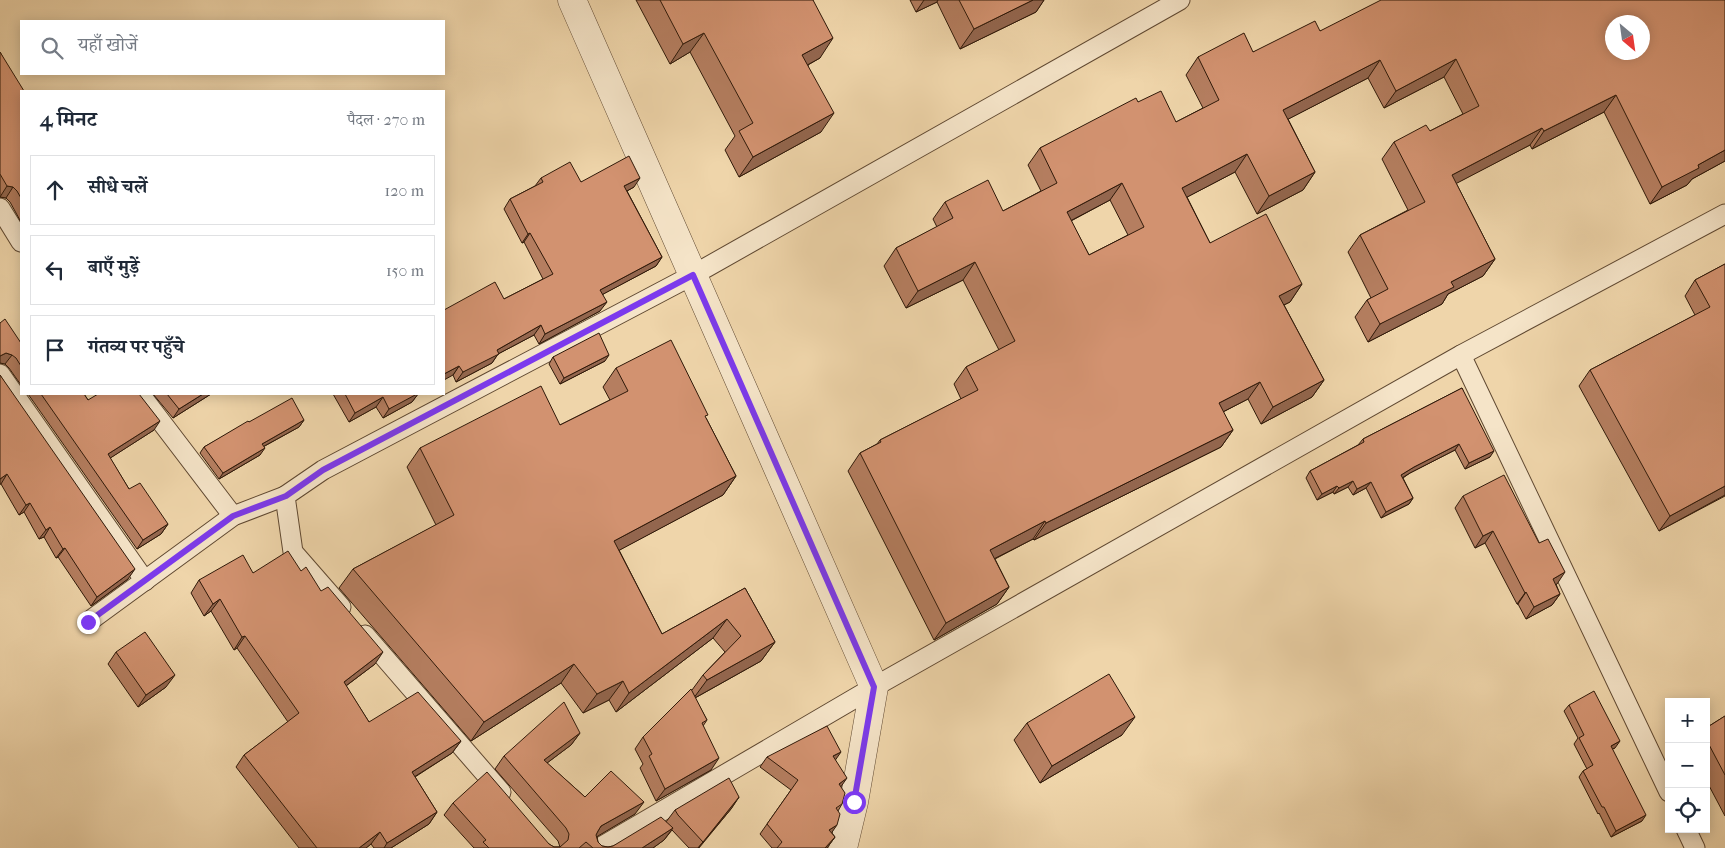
<!DOCTYPE html>
<html lang="hi">
<meta charset="utf-8">
<style>
body{margin:0;font-family:"IM FELL French Canon","Noto Serif Devanagari",serif;background:#f2f2f3;color:#1f2937}
.controls{position:absolute;right:15px;bottom:15px;display:grid;overflow:hidden;border-radius:0px;box-shadow:0 2px 12px #0003}
.controls button{width:45px;height:45px;display:grid;place-items:center;padding:0;border:0;border-bottom:1px solid #e0e1e3;background:#fff;color:#1f2937;font:25px sans-serif}
.compass{position:absolute;left:1605px;top:15px;width:45px;height:45px;border-radius:50%;background:#fff;box-shadow:0 2px 12px #0003;rotate:151deg}
.stop{position:absolute;width:15px;height:15px;margin:-11px;border:4px solid #7c3aed;border-radius:50%;background:#fff}
.stop.end{background:#7c3aed;border-color:#fff;box-shadow:0 1px 5px #0008}
.list{margin:0;padding:0;list-style:none}
h2{display:flex;justify-content:space-between;align-items:center;height:65px;margin:0;padding:0 20px;font-size:21px}
h2 small{font-size:16px;font-weight:400;color:#747a83}
.list li{display:grid;grid-template-columns:32px 1fr auto;gap:15px;align-items:center;box-sizing:border-box;height:70px;margin:0 10px 10px;padding:0 10px;border:1px solid #e0e1e3;border-radius:0px}
.list b{display:block;font-size:19px;white-space:nowrap}
.list em{font-size:16px;font-style:normal;color:#747a83}
.icon{flex:none;width:28px;height:28px;fill:none;stroke:currentColor;stroke-width:2;stroke-linecap:round;stroke-linejoin:round}
.map{position:relative;flex:none;width:1725px;height:848px;overflow:hidden}
.search{position:absolute;background:#fff;box-shadow:0 2px 12px #0003;left:20px;top:20px;width:425px;height:55px;display:flex;align-items:center;gap:12px;box-sizing:border-box;padding:0 18px;border-radius:0px;color:#747a83;font-size:19px}
.panel{position:absolute;background:#fff;box-shadow:0 2px 12px #0003;left:20px;top:90px;width:425px;height:305px;border-radius:0px}
.map>svg:first-child{display:block}
</style>
<div class="map">
<svg width="1725" height="848" viewBox="0 0 1725 848">
<rect width="100%" height="100%" fill="#efd5aa"/>
<filter id="stains"><feTurbulence type="fractalNoise" baseFrequency=".004" numOctaves="4"/><feColorMatrix values="0 0 0 0 .2 0 0 0 0 .09 0 0 0 0 .02 0 0 0 .5 -.17"/></filter>
<radialGradient id="worn" r=".72"><stop offset=".6" stop-color="#630" stop-opacity="0"/><stop offset="1" stop-color="#630" stop-opacity=".3"/></radialGradient>
<g fill="none" stroke-linecap="round" stroke-linejoin="round">
<defs>
<g id="lane">
<polyline points="0,208 21,242"/>
<polyline points="1461,355 1669,792"/>
<polyline points="0,374 145,581"/>
<polyline points="140,394 233,516"/>
<polyline points="341,607 293,552 285,496 323,470 693,275 1180,0"/>
<polyline points="88,622 233,516 285,496"/>
<polyline points="365,635 501,792"/>
<polyline points="1686,829 1695,848"/>
<polyline points="599,848 874,687 1461,355 1725,214"/>
</g>
<polyline id="street" points="572,0 874,687 854,802 843,848"/>
</defs>
<use href="#lane" stroke="#5f4831" stroke-width="21"/>
<use href="#street" stroke="#5f4831" stroke-width="29"/>
<use href="#lane" stroke="#f5e4c8" stroke-width="19"/>
<use href="#street" stroke="#f5e4c8" stroke-width="28"/>
</g>
<g fill="#b57e60" stroke="#2f1909" fill-rule="evenodd">
<polygon points="636,0 813,0 820,58 808,65 821,132 739,177 725,150 735,136 690,52 670,64"/>
<polygon points="910,0 1044,0 1036,12 960,49 937,2 916,12"/>
<path d="M1725,0V161L1692,179L1687,185L1650,204L1604,112L1532,149L1530,145L1456,183L1495,259L1483,276L1448,294L1442,304L1368,342L1355,317L1367,300L1371,298L1348,252L1360,235L1408,210L1382,159L1394,142L1430,131L1463,114L1444,77L1384,108L1368,78L1288,119L1315,172L1303,190L1257,214L1235,172L1187,197L1210,243L1302,284L1290,302L1284,305L1324,380L1312,397L1261,424L1248,399L1223,412L1233,430L1221,447L1034,540L1033,539L995,559L1009,587L997,604L934,640L848,471L860,453L877,444L880,440L961,399L954,384L966,367L999,350L963,280L906,308L884,266L896,248L937,227L933,219L945,202L1003,211L1041,191L1028,165L1040,148L1138,102L1176,122L1203,108L1186,75L1198,57L1253,52L1320,31ZM1110,200L1128,235L1089,255L1071,221Z"/>
<polygon points="0,52 21,91 21,222 10,202 6,198 0,197"/>
<polygon points="541,178 634,187 627,191 662,257 656,266 603,294 600,311 539,344 534,335 498,354 492,363 456,382 453,375 504,299 543,279 524,242 522,243 504,209 510,199 535,186"/>
<polygon points="1725,264 1725,496 1659,531 1579,386 1590,370 1695,315 1685,296 1695,280"/>
<polygon points="0,323 21,343 21,385 9,368 5,364 0,363"/>
<polygon points="553,357 605,361 560,384 549,364"/>
<polygon points="616,368 706,418 736,476 723,495 619,550 662,634 745,588 775,642 761,661 695,698 707,720 703,726 711,770 656,801 640,768 643,764 635,749 643,737 692,690 703,675 725,652 713,638 616,712 609,700 583,713 561,683 471,741 339,588 353,569 436,525 407,467 420,448 560,425 610,400 603,387"/>
<polygon points="0,375 128,579 91,606 58,557 56,558 44,537 39,539 24,512 19,515 1,484 0,484"/>
<polygon points="1462,388 1490,457 1465,469 1455,450 1410,473 1403,478 1413,498 1409,504 1381,518 1366,488 1353,495 1348,487 1334,494 1333,492 1317,500 1306,478 1310,471 1358,445 1363,439"/>
<polygon points="28,394 84,394 88,400 154,430 110,458 129,489 168,524 161,534 137,549"/>
<polygon points="153,394 211,394 173,418"/>
<polygon points="333,394 418,394 412,402 383,418 376,407 349,422"/>
<polygon points="304,420 299,427 263,447 260,455 219,479 200,453 204,447 249,422"/>
<polygon points="1463,496 1557,584 1556,584 1560,594 1552,605 1526,619 1518,604 1517,604 1485,543 1475,548 1455,508"/>
<polygon points="301,571 321,591 375,664 346,686 369,722 461,741 452,753 415,777 437,812 429,824 391,848 374,848 371,844 366,848 299,848 236,767 244,755 288,722 237,648 234,650 211,611 204,616 191,593 199,580 253,573"/>
<polygon points="116,652 166,687 138,707 108,664"/>
<polygon points="1569,705 1615,748 1612,749 1642,821 1611,837 1599,813 1598,814 1579,777 1583,771 1587,769 1574,744 1578,738 1564,711"/>
<polygon points="1725,716 1725,816 1706,780 1706,728"/>
<polygon points="1027,723 1122,735 1040,783 1014,740"/>
<polygon points="580,733 571,745 547,763 585,797 635,814 597,836 598,842 602,846 608,847 613,846 667,823 666,822 675,810 739,797 731,809 699,848 689,848 672,830 664,840 653,848 474,848 444,815 453,803 549,844 554,847 560,847 558,841 495,769 504,756"/>
<polygon points="767,757 835,759 841,787 842,804 838,811 832,833 835,837 827,848 772,848 760,834 791,790 760,767"/>
</g>
<g fill="#93664e" stroke="#2f1909">
<polygon points="924,0 938,0 937,2 916,12"/>
<polygon points="1033,0 1044,0 1036,12 960,49 974,29"/>
<polygon points="704,33 690,52 670,64 683,44"/>
<polygon points="833,38 820,58 789,75 802,55"/>
<polygon points="1456,59 1444,77 1384,108 1396,91"/>
<polygon points="1380,60 1368,78 1271,128 1283,110"/>
<polygon points="1616,95 1604,112 1532,149 1544,131"/>
<polygon points="834,113 821,132 739,177 753,157"/>
<polygon points="1542,128 1530,145 1440,192 1452,175"/>
<polygon points="1725,150 1725,161 1692,179 1687,185 1650,204 1662,187 1698,165"/>
<polygon points="1247,154 1235,172 1170,206 1182,188"/>
<polygon points="1315,172 1303,190 1257,214 1269,196"/>
<polygon points="640,178 634,187 618,196 624,186"/>
<polygon points="1122,183 1110,200 1055,229 1067,212"/>
<polygon points="7,186 13,187 6,198 0,197"/>
<polygon points="530,233 524,242 522,243 528,234"/>
<polygon points="662,257 656,266 594,299 600,290"/>
<polygon points="1495,259 1483,276 1448,294 1442,304 1368,342 1380,324 1451,282"/>
<polygon points="975,262 963,280 906,308 918,291"/>
<polygon points="1302,284 1290,302 1267,313 1279,296"/>
<polygon points="607,302 600,311 539,344 545,334"/>
<polygon points="541,325 534,335 498,354 492,363 456,382 463,372 497,350"/>
<polygon points="6,353 12,355 5,364 0,363 0,356"/>
<polygon points="609,355 605,361 560,384 564,378"/>
<polygon points="459,366 453,375 444,380 444,374"/>
<polygon points="1324,380 1312,397 1261,424 1273,407"/>
<polygon points="1260,382 1248,399 1207,420 1219,403"/>
<polygon points="203,394 211,394 173,418 179,409"/>
<polygon points="413,394 418,394 412,402 383,418 389,409"/>
<polygon points="383,397 376,407 349,422 355,413"/>
<polygon points="304,420 299,427 257,450 262,444"/>
<polygon points="160,421 154,430 101,464 108,454"/>
<polygon points="1233,430 1221,447 1034,540 1046,523"/>
<polygon points="1459,444 1455,450 1410,473 1397,481 1401,475 1414,467"/>
<polygon points="265,448 260,455 219,479 223,473"/>
<polygon points="1494,451 1490,457 1465,469 1469,463"/>
<polygon points="7,474 1,484 0,484 0,479"/>
<polygon points="736,476 723,495 601,560 614,541"/>
<polygon points="1353,481 1348,487 1334,494 1339,488"/>
<polygon points="1371,482 1366,488 1353,495 1357,489"/>
<polygon points="1337,486 1333,492 1317,500 1322,494"/>
<polygon points="1725,486 1725,495 1659,531 1670,516"/>
<polygon points="1413,498 1409,504 1381,518 1386,512"/>
<polygon points="30,503 24,512 19,515 26,505"/>
<polygon points="1045,521 1033,539 978,567 990,550"/>
<polygon points="168,524 161,534 137,549 143,540"/>
<polygon points="50,527 44,537 39,539 46,530"/>
<polygon points="1493,531 1485,543 1475,548 1483,536"/>
<polygon points="65,548 58,557 56,558 63,549"/>
<polygon points="135,569 128,579 91,606 97,597"/>
<polygon points="1565,572 1557,584 1545,590 1553,579"/>
<polygon points="1009,587 997,604 934,640 946,623"/>
<polygon points="1526,592 1518,604 1517,604 1525,593"/>
<polygon points="1560,594 1552,605 1526,619 1534,607"/>
<polygon points="220,599 211,611 204,616 213,604"/>
<polygon points="727,619 713,638 616,712 629,693"/>
<polygon points="245,636 237,648 234,650 242,637"/>
<polygon points="775,642 761,661 693,699 707,680"/>
<polygon points="383,652 375,664 335,694 344,682"/>
<polygon points="574,664 561,683 471,741 484,722"/>
<polygon points="175,675 166,687 138,707 146,695"/>
<polygon points="623,681 609,700 583,713 597,694"/>
<polygon points="1135,717 1122,735 1040,783 1052,766"/>
<polygon points="580,733 571,745 535,772 544,760"/>
<polygon points="461,741 452,753 403,784 412,772"/>
<polygon points="1620,741 1615,748 1606,752 1611,746"/>
<polygon points="841,752 834,762 833,756"/>
<polygon points="719,758 711,770 656,801 665,789"/>
<polygon points="847,778 840,788 839,784"/>
<polygon points="739,797 731,809 698,848 703,842"/>
<polygon points="644,802 635,814 593,839 598,831 601,826"/>
<polygon points="437,812 429,824 391,848 384,848 387,843"/>
<polygon points="1646,815 1642,821 1611,837 1616,831"/>
<polygon points="837,825 830,835 829,830"/>
<polygon points="673,828 664,840 653,848 642,848"/>
<polygon points="380,832 371,844 366,848 359,848"/>
<polygon points="835,837 827,848 825,848"/>
</g>
<g fill="#d29270" stroke="#2f1909" fill-rule="evenodd">
<polygon points="660,0 813,0 833,38 802,55 834,113 753,157 739,131 753,123 704,33 683,44"/>
<polygon points="959,0 1033,0 974,29"/>
<path d="M1381,0H1725V150L1698,165L1699,168L1662,187L1616,95L1544,131L1542,128L1452,175L1495,259L1451,282L1454,287L1380,324L1367,300L1388,289L1360,235L1425,202L1394,142L1426,125L1430,131L1479,106L1456,59L1396,91L1380,60L1283,110L1315,172L1269,196L1247,154L1182,188L1210,243L1266,214L1302,284L1279,296L1324,380L1273,407L1260,382L1219,403L1233,430L1046,523L1045,521L990,550L1009,587L946,623L860,453L881,442L880,440L978,390L966,367L1015,341L975,262L918,291L896,248L953,218L945,202L988,180L1003,211L1057,183L1040,148L1136,98L1138,102L1161,91L1176,122L1219,100L1198,57L1244,33L1253,52L1315,21L1320,31ZM1612,22H1642V52H1612ZM1122,183L1144,227L1089,255L1067,212Z"/>
<polygon points="0,52 24,91 21,91 21,198 17,191 13,187 7,186 0,174"/>
<polygon points="629,156 640,178 624,186 662,257 600,290 607,302 545,334 541,325 497,350 499,354 463,372 459,366 444,374 444,310 495,282 504,299 553,274 530,233 528,234 510,199 543,182 541,178 570,162 581,182"/>
<polygon points="1725,264 1725,486 1670,516 1590,370 1710,307 1695,280"/>
<polygon points="5,319 21,343 21,366 16,358 12,355 6,353 0,356 0,323"/>
<polygon points="599,333 609,355 564,378 553,357"/>
<polygon points="671,340 708,415 705,416 736,476 614,541 662,634 745,588 775,642 707,680 703,675 741,636 727,619 629,693 623,681 597,694 574,664 484,722 353,569 454,515 420,448 541,386 560,425 628,391 616,368"/>
<polygon points="0,375 135,569 97,597 65,548 63,549 50,527 46,530 30,503 26,505 7,474 0,479"/>
<polygon points="1462,388 1494,451 1469,463 1459,444 1414,467 1401,475 1413,498 1386,512 1371,482 1357,489 1353,481 1339,488 1337,486 1322,494 1310,471 1364,442 1363,439"/>
<polygon points="41,394 84,394 88,400 98,394 139,394 160,421 108,454 129,489 140,483 168,524 143,540"/>
<polygon points="167,394 203,394 179,409"/>
<polygon points="345,394 417,394 389,409 383,397 355,413"/>
<polygon points="292,398 304,420 262,444 265,448 223,473 204,447 248,421 249,422"/>
<polygon points="1504,475 1539,543 1548,539 1565,572 1553,579 1560,594 1534,607 1526,592 1525,593 1493,531 1483,536 1463,496"/>
<polygon points="288,551 301,571 306,567 321,591 328,587 383,652 344,682 369,722 418,692 461,741 412,772 437,812 387,843 380,832 359,848 317,848 244,755 299,713 245,636 242,637 220,599 213,604 199,580 243,555 253,573"/>
<polygon points="145,632 175,675 146,695 116,652"/>
<polygon points="1109,674 1135,717 1052,766 1027,723"/>
<polygon points="691,689 707,720 702,723 719,758 665,789 649,756 652,754 643,737"/>
<polygon points="1594,691 1620,741 1611,746 1646,815 1616,831 1604,807 1602,807 1583,771 1593,765 1579,738 1584,735 1569,705"/>
<polygon points="564,702 580,733 544,760 585,797 611,771 644,802 601,826 598,831 596,835 598,842 602,846 608,847 613,846 661,817 673,828 642,848 593,848 586,842 579,848 489,848 483,842 486,840 453,803 487,772 549,844 554,847 560,847 568,840 569,834 566,828 504,756"/>
<polygon points="1725,716 1725,775 1706,739 1706,728"/>
<polygon points="827,726 841,752 833,756 847,778 839,784 845,793 842,804 836,808 840,814 837,825 829,830 835,837 825,848 777,848 782,842 767,824 798,780 767,757"/>
<polygon points="729,778 739,797 703,842 678,815 675,810"/>
</g>
<g fill="none" stroke-linecap="round" stroke-linejoin="round">
<polyline stroke="#7c3aed" stroke-width="6" points="88,622 233,516 286,496 323,470 693,275 874,687 854,802"/>
</g>
<rect width="100%" height="100%" filter="url(#stains)"/>
<rect width="100%" height="100%" fill="url(#worn)"/>
</svg>
<div class="controls">
<button>+</button>
<button>−</button>
<button><svg class="icon" aria-label="locate" viewBox="0 0 24 24"><circle cx="12" cy="12" r="6"/><path d="M12 2v4M12 18v4M2 12h4M18 12h4"/></svg></button>
</div>
<svg class="compass" viewBox="-18 -18 36 36"><path d="M0-13l5 13h-10z" fill="#e53935"/><path d="M0 13l5-13h-10z" fill="#747a83"/></svg>
<div class="stop" style="left:854px;top:802px"></div>
<div class="stop end" style="left:88px;top:622px"></div>
<div class="search"><svg class="icon" aria-label="search" viewBox="0 0 24 24"><circle cx="10" cy="10" r="6"/><path d="M15 15l6 6"/></svg>यहाँ खोजें</div>
<section class="panel">
<h2>4 मिनट<small>पैदल · 270 m</small></h2>
<ul class="list">
<li><svg class="icon" aria-label="ahead" viewBox="0 0 24 24"><path d="M12 20V5M6 11l6-6 6 6"/></svg><div><b>सीधे चलें</b></div><em>120 m</em></li>
<li><svg class="icon" aria-label="left" viewBox="0 0 24 24"><path d="M17 20v-9H6M10 6l-5 5 5 5"/></svg><div><b>बाएँ मुड़ें</b></div><em>150 m</em></li>
<li><svg class="icon" aria-label="arrive" viewBox="0 0 24 24"><path d="M6 21V4h12l-3 4 3 4H6"/></svg><div><b>गंतव्य पर पहुँचे</b></div></li>
</ul>
</section>
</div>
